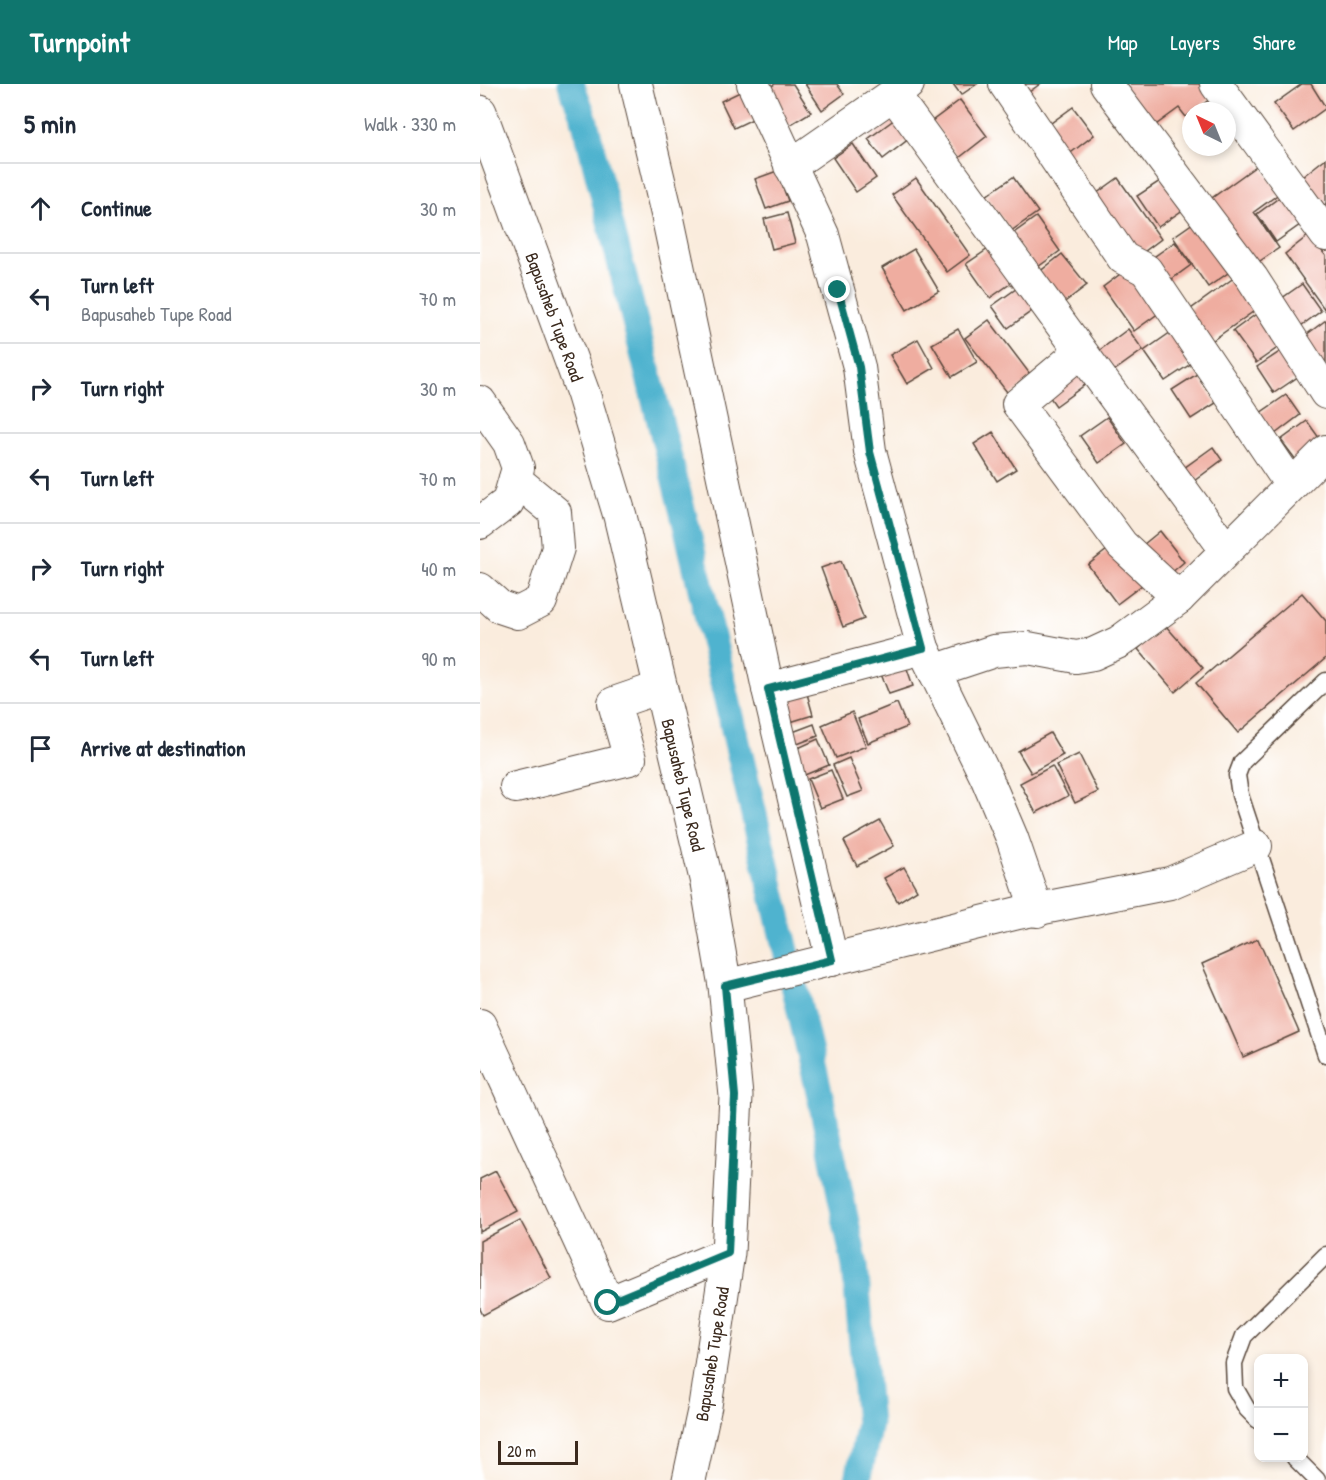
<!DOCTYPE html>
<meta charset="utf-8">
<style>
body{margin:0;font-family:"Patrick Hand",sans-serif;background:#f6f6f7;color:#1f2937}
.controls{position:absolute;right:18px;bottom:18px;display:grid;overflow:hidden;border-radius:12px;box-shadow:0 3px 9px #0003}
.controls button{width:54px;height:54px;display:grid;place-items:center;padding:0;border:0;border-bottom:2px solid #e0e1e3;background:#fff;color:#1f2937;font:30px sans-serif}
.compass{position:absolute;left:702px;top:18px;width:54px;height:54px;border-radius:50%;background:#fff;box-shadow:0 3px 9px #0003;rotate:317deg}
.scale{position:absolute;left:18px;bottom:15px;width:80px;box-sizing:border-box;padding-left:6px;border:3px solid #3b2a1e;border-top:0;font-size:16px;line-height:21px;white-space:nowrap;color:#3b2a1e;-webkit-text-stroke:4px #fff;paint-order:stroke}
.stop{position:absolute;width:18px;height:18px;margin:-14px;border:4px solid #0f766e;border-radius:50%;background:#fff}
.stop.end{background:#0f766e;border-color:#fff;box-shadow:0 2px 6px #0008}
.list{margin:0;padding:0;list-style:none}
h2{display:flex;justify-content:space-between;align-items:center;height:78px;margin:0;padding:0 24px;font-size:26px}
h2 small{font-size:20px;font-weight:400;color:#747a83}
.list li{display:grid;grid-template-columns:39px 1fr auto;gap:18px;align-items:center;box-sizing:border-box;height:90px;padding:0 24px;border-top:2px solid #e0e1e3}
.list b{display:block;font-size:22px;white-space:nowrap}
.list p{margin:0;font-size:20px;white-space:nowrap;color:#747a83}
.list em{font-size:20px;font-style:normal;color:#747a83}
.icon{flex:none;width:33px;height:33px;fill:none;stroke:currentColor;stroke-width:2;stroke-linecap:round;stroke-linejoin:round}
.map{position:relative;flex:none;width:846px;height:1396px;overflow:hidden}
header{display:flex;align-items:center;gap:36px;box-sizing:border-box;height:84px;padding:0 30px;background:#0f766e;color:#fff}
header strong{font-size:28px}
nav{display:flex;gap:33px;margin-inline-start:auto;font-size:21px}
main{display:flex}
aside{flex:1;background:#fff}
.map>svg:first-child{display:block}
</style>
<header>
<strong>Turnpoint</strong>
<nav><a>Map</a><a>Layers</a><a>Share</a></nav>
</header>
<main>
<aside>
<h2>5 min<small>Walk · 330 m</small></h2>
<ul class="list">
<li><svg class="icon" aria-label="ahead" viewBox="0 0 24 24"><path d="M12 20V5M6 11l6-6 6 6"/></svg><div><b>Continue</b></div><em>30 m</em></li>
<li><svg class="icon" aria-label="left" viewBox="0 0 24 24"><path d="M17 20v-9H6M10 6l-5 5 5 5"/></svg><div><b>Turn left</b><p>Bapusaheb Tupe Road</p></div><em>70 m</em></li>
<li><svg class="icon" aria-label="right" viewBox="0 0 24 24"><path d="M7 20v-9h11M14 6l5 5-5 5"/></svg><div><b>Turn right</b></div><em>30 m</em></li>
<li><svg class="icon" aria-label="left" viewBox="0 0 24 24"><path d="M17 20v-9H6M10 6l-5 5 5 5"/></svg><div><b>Turn left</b></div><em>70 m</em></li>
<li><svg class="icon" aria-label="right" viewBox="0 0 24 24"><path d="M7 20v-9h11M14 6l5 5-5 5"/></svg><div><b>Turn right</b></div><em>40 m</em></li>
<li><svg class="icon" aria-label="left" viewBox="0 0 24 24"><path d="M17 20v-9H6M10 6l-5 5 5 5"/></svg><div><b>Turn left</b></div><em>90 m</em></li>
<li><svg class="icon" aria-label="arrive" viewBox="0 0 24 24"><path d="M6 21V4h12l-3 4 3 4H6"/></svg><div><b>Arrive at destination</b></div></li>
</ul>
</aside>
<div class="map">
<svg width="846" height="1396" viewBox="0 0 846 1396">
<rect width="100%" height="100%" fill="#fff"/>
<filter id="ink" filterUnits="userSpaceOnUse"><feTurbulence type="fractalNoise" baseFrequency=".0167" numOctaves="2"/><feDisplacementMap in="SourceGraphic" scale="12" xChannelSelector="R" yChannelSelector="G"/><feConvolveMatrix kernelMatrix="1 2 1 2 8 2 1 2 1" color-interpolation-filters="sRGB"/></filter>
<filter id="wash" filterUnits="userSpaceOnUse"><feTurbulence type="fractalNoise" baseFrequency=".008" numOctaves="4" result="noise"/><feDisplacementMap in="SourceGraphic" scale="24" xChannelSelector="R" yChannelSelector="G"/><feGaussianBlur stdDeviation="1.35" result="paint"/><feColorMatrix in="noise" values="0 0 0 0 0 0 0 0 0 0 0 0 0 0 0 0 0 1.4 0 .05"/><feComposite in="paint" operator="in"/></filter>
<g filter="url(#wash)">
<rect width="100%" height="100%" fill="#faecdd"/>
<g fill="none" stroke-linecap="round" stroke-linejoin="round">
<polyline stroke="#50b3cf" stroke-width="27" points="91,0 104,34 206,441 341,1016 375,1182 389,1339 378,1396"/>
</g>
<g id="blocks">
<g fill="#efada0">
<polygon points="295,0 313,0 331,28 308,42 286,5"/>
<polygon points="325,0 357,0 364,10 342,26"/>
<polygon points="473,0 497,0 481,11"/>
<polygon points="543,0 560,0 549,8"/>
<polygon points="642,0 725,0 734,12 706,33 699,24 673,43"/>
<polygon points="822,0 831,0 846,24 814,47 794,20"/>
<polygon points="264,6 277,33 254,44 241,17"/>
<polygon points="480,16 507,52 479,74 452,37"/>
<polygon points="593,23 614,51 588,71 567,42"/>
<polygon points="415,35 430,54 403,75 388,55"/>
<polygon points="373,60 396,94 376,108 353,74"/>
<polygon points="846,74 846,120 844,121 822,93"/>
<polygon points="779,80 800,109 774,128 799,164 771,183 725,119"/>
<polygon points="297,87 308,117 286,125 275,95"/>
<polygon points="533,93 558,128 531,147 506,112"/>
<polygon points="686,93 707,123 678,143 657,112"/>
<polygon points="436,94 490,171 467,188 412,111"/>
<polygon points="638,94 681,155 653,176 609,115"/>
<polygon points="804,110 824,138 796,158 777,130"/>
<polygon points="307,129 315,159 292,165 284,135"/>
<polygon points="723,132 758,182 728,203 693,153"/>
<polygon points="556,133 580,167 555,185 531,151"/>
<polygon points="829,151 846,172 845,226 805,170"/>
<polygon points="695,158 711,181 685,200 668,177"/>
<polygon points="514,161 537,195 510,214 486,180"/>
<polygon points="434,165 459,207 427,226 402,184"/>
<polygon points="582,170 607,201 582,220 558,189"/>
<polygon points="651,182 683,226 654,247 623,203"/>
<polygon points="762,188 784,220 726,261 704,230"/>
<polygon points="543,200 559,222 528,244 512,222"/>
<polygon points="822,200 841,227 818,244 798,217"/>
<polygon points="779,228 803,260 776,279 753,247"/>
<polygon points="509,236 553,294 530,312 485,254"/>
<polygon points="846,236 846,282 818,257"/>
<polygon points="478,245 497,278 472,293 452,260"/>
<polygon points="648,245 663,266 631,289 616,269"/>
<polygon points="694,246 715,277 685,297 664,267"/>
<polygon points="438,255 454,284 427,300 410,271"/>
<polygon points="804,265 822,290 794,309 777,283"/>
<polygon points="592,281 606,300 576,322 562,302"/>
<polygon points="717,290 736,319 711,335 692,306"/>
<polygon points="806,311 820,331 795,350 780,329"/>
<polygon points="627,333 646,360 619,379 600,352"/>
<polygon points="827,337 842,358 816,376 801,356"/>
<polygon points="513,348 536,385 517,397 494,360"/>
<polygon points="733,363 742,376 714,397 704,384"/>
<polygon points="680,447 704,478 683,496 658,465"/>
<polygon points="632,462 662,501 637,520 608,481"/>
<polygon points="361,477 384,535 363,543 341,484"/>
<polygon points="822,509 846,537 846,574 758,649 716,599"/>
<polygon points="685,541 723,584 695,608 658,565"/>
<polygon points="424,576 433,602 409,610 399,585"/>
<polygon points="326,606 333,631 307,639 300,613"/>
<polygon points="417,619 427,643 388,659 378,635"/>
<polygon points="372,628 386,662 356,674 342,641"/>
<polygon points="334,640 338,652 307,664 302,652"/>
<polygon points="570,649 583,671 551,689 538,667"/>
<polygon points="338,655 349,681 315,695 305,670"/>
<polygon points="599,670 618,708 595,719 576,681"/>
<polygon points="369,674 383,707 367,713 353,681"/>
<polygon points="572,682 588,712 556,729 540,699"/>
<polygon points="351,686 363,715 340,724 328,695"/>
<polygon points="400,737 414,762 377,782 364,757"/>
<polygon points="424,783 437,806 418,818 404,794"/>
<polygon points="778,855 819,948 763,973 722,880"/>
<polygon points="16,1087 38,1128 0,1148 0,1095"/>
<polygon points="40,1136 71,1194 3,1231 0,1225 0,1157"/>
</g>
</g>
</g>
<g filter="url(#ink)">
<use href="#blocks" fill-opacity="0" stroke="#58473b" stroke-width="1.5"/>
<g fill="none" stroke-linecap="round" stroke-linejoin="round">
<defs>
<g id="service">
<polyline points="846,597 762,678 757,691 760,711 846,971"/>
<polyline points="778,1336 767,1325 755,1304 754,1279 764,1252 846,1171"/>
<polyline points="815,1374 837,1396"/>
</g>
<g id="minor">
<polyline points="156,0 187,130 288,605 352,876"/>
<polyline points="273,0 343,151 379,283 390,367 443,564 507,695 532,754 557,827"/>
<polyline points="525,0 643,174 666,186 811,401"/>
<polyline points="626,0 772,194 846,309"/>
<polyline points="736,0 846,151"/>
<polyline points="413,10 746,466"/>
<polyline points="310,82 428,0"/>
<polyline points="600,268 538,320 642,461 699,514"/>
<polyline points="0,318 29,359 38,384 28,418 0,439"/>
<polyline points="0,505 20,523 38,529 61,517 78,464 75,428 35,395"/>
<polyline points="454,587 514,567 548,564 596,573 613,570 639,558 699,514 846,367"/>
<polyline points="288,605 443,564"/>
<polyline points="36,703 150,675 134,619 181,603"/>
<polyline points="245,902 538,829 690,799 776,762"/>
<polyline points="0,941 128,1219 248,1169"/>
</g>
<g id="tertiary">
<path id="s1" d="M0,28L103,309L140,432L227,799L245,902L256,1012L248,1169L225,1322L209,1396"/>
</g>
</defs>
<use href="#service" stroke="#58473b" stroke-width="19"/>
<use href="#minor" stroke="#58473b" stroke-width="34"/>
<use href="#tertiary" stroke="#58473b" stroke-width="35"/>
<use href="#service" stroke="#fff" stroke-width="16"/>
<use href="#minor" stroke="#fff" stroke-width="32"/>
<use href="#tertiary" stroke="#fff" stroke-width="33"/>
</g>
</g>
<g fill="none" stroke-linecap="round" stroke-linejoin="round" filter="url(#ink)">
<polyline stroke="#0f766e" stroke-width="8" points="128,1219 248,1169 255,1012 245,902 352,876 288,605 443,564 390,368 379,283 358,206"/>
</g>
<g text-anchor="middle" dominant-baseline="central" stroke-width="5" stroke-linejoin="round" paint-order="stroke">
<g font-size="18" fill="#3b2a1e" stroke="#fff">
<text stroke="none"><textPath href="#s1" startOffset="218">Bapusaheb Tupe Road</textPath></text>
<text stroke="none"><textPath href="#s1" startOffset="704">Bapusaheb Tupe Road</textPath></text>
<text transform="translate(232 1270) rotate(-81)">Bapusaheb Tupe Road</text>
</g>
</g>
</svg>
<div class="controls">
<button>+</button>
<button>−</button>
</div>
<svg class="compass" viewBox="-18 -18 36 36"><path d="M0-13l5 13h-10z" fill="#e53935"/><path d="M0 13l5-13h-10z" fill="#747a83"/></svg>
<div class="scale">20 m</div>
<div class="stop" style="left:128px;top:1219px"></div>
<div class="stop end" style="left:358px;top:206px"></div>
</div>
</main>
